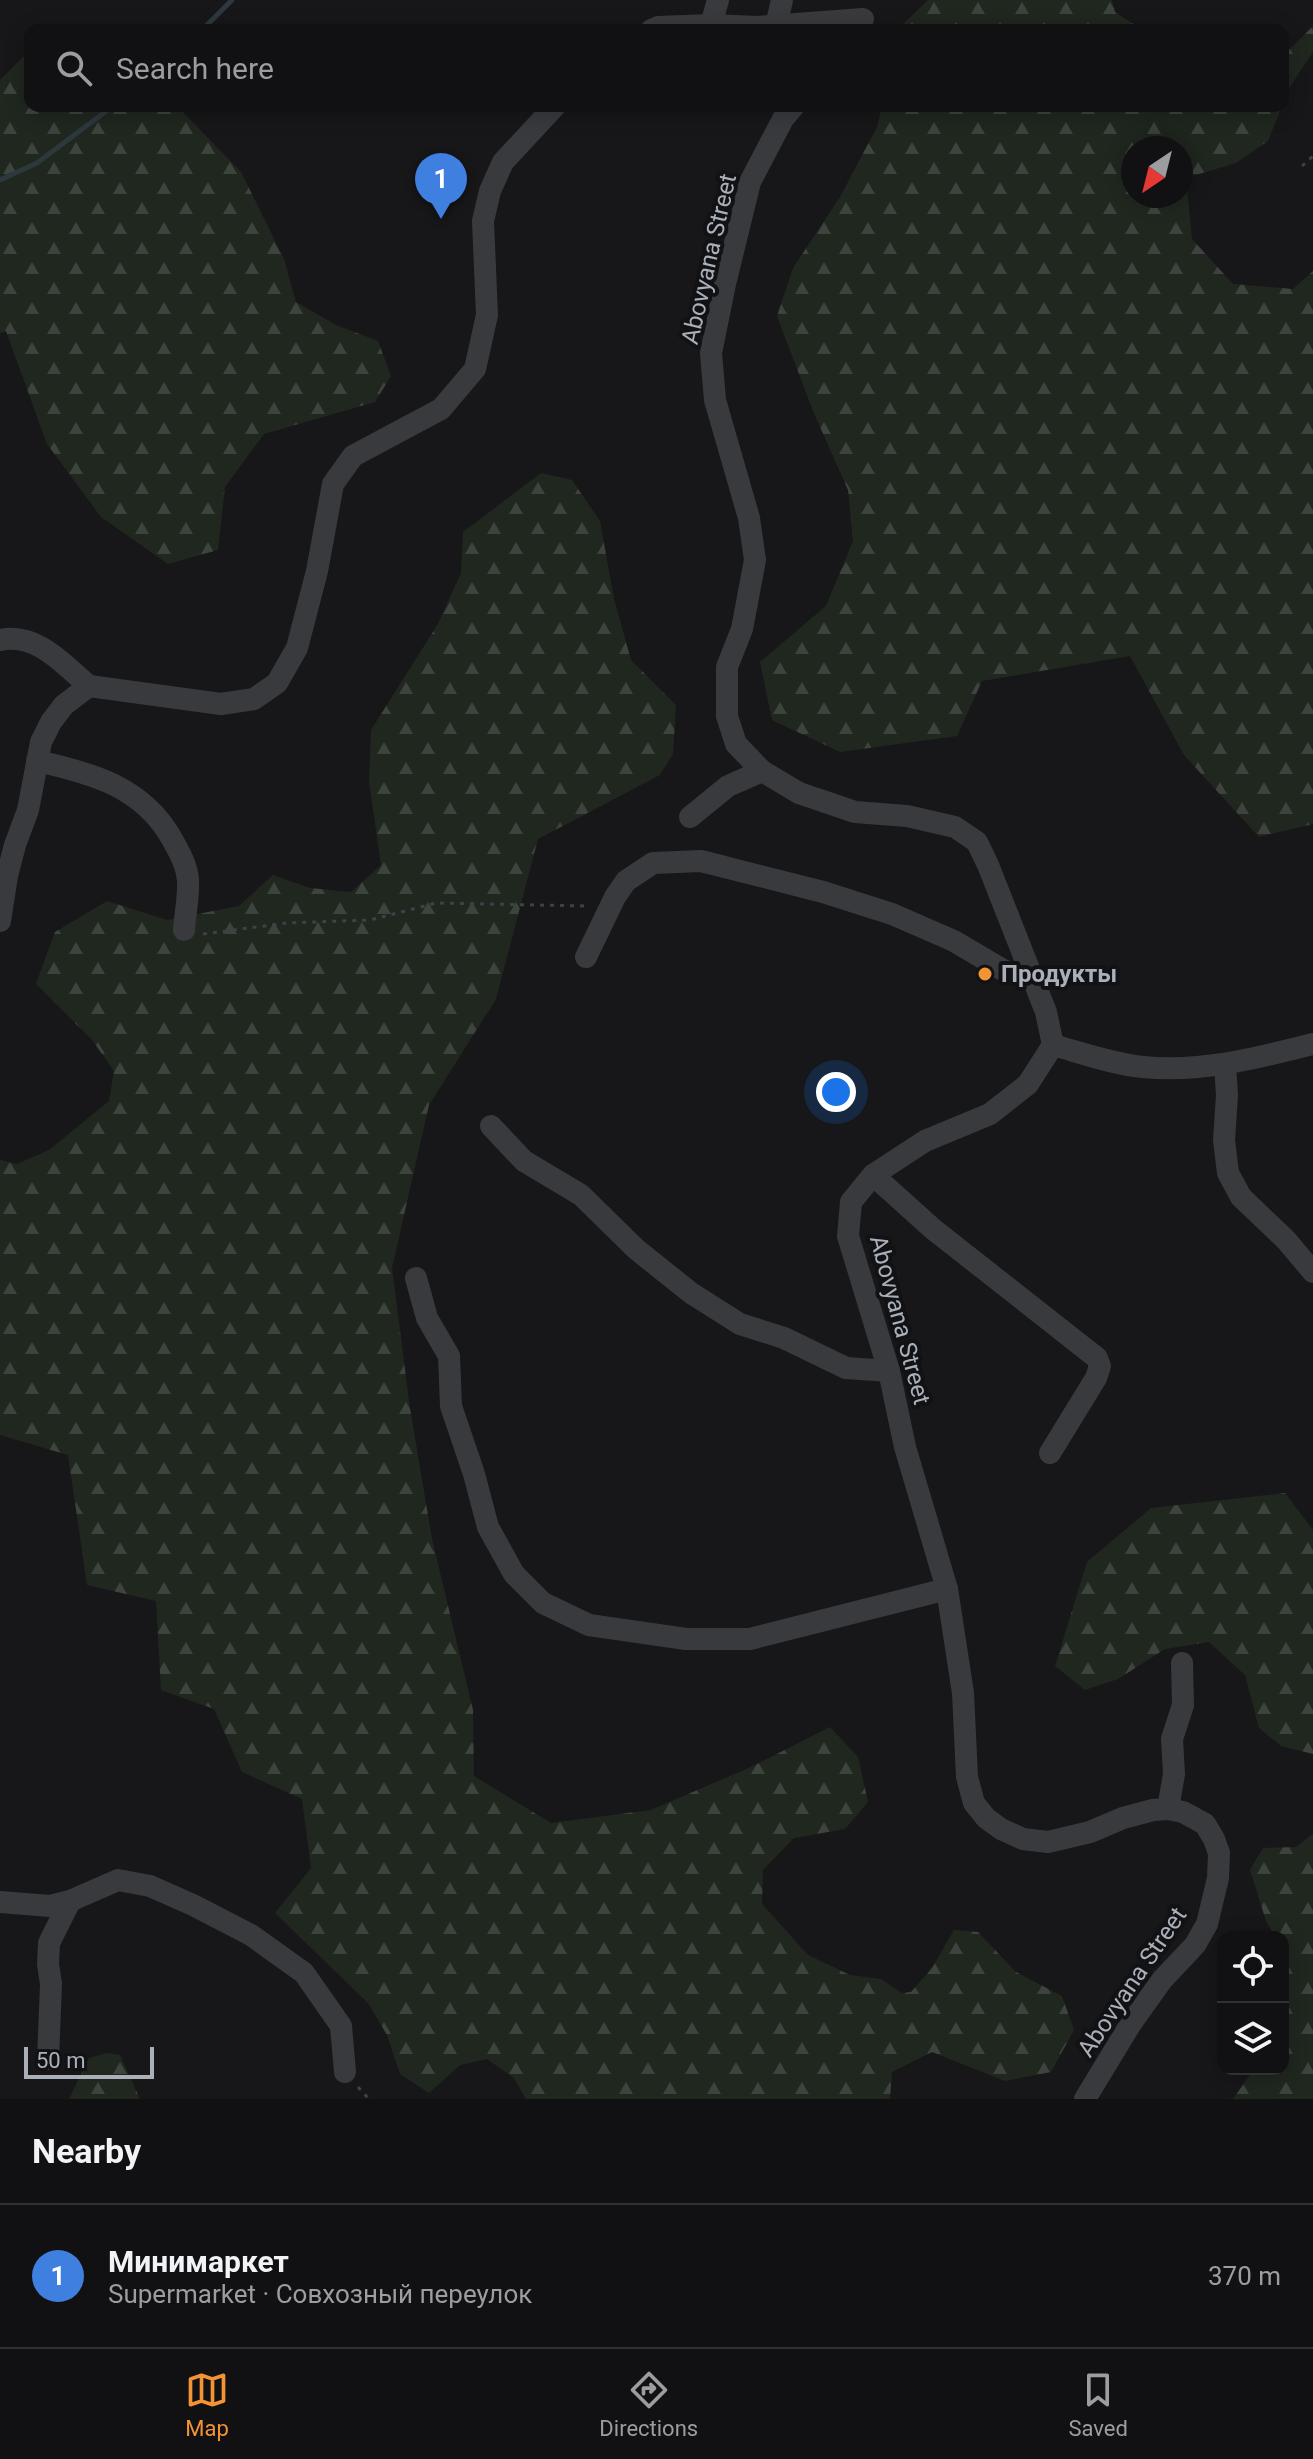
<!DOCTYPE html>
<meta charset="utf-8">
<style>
body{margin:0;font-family:Roboto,sans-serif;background:#1e1f21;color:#f1f3f6}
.controls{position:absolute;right:24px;bottom:24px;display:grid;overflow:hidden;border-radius:16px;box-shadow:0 4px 20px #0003}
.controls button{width:72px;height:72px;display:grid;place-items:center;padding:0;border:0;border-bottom:2px solid #303133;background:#111113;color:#f1f3f6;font:40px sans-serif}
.compass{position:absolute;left:1121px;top:136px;width:72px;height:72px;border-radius:50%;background:#111113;box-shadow:0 4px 20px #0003;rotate:215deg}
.scale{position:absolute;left:24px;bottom:20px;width:130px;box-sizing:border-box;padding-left:8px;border:4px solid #a9b0b9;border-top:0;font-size:22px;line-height:28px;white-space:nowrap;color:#a9b0b9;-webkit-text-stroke:6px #121214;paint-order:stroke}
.you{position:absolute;left:836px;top:1092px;width:28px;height:28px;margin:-20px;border:6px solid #fff;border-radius:50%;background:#1a73e8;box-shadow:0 0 0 12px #1a73e833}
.badge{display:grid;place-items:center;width:52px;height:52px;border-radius:50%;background:#f29335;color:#fff;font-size:26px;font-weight:700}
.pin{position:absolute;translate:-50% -66px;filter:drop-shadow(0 2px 4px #0008)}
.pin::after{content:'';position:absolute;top:42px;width:28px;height:24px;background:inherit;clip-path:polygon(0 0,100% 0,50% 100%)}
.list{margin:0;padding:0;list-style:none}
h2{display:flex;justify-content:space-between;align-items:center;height:104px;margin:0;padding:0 32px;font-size:34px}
h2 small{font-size:26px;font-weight:400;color:#9c9da0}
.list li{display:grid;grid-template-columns:52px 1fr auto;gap:24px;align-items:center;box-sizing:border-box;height:144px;padding:0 32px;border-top:2px solid #303133}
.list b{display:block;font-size:30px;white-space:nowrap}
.list p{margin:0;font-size:26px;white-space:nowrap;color:#9c9da0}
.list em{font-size:26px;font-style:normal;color:#9c9da0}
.icon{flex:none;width:44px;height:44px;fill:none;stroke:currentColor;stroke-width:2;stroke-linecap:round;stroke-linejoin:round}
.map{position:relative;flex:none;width:1313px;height:2099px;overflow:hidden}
.search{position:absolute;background:#111113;box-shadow:0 4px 20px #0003;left:24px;right:24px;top:24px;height:88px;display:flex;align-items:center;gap:20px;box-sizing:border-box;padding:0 28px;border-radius:16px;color:#9c9da0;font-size:30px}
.sheet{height:248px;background:#111113}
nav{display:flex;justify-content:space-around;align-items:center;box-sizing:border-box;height:112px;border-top:2px solid #303133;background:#111113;font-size:22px;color:#9c9da0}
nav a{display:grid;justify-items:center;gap:4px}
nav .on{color:#f29335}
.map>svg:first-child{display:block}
</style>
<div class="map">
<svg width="1313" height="2099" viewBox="0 0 1313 2099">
<defs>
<pattern id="forest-firs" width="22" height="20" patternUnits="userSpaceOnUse" patternTransform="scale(2)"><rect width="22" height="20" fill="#1f271f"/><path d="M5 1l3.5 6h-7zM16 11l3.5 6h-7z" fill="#3d443d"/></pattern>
</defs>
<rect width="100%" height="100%" fill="#171719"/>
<g fill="url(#forest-firs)" fill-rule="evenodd">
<polygon points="928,0 1112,0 1115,12 1142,30 897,30"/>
<polygon points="1313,26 1313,52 1287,91 1283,102 1283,56"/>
<polygon points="23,57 30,57 30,106 177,106 241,172 284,259 296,302 336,325 378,341 391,376 375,402 264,434 225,487 218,550 168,564 101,517 47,444 6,331 0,333 0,80"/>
<path d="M882,106H1282L1268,141L1236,163L1186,178L1192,239L1233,284L1293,289L1313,271V824L1259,837L1184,755L1130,656L982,681L957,736L840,752L772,720L760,662L826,606L853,541L848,490L813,411L777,316L793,268L840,197L877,127ZM1133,148H1181V196H1133Z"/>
<polygon points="541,473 572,480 600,521 614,599 631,660 676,705 673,754 660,775 538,839 496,999 429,1105 392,1268 410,1408 432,1539 473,1710 474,1776 551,1823 651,1810 751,1767 830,1727 858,1757 868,1802 845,1829 794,1838 763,1870 762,1904 808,1955 850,1975 881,1979 902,1993 911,1992 932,1968 954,1930 978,1932 1016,1972 1062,1996 1074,2030 1051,2072 1005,2081 932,2052 892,2072 890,2099 526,2099 514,2078 487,2059 460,2065 429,2093 400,2074 387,2035 368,2003 275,1913 311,1868 302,1799 242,1772 214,1709 161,1690 156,1601 87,1585 68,1455 0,1435 0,1160 17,1164 49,1150 109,1101 114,1071 92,1040 36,984 55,932 107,901 167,920 239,906 273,875 310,888 351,892 381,865 369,782 371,730 438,624 461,573 463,532"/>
<polygon points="1285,1493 1313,1530 1313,1754 1281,1746 1259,1728 1245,1675 1209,1642 1165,1649 1118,1679 1085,1690 1055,1666 1087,1562 1151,1508"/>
<polygon points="1313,1834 1313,2099 1233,2099 1254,2069 1283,2069 1283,1997 1289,1964 1283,1952 1283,1937 1275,1937 1266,1921 1250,1870 1263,1848 1296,1847"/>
<polygon points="107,2053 120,2055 140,2099 69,2099 89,2058"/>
</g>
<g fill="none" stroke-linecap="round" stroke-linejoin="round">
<g stroke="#2d383d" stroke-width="5">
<polyline points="202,30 232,0"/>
<polyline points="0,180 37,163 113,106"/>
</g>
<g stroke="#3e4145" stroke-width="3" stroke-dasharray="4 6" stroke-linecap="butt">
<polyline points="1302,166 1313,156"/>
<polyline points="203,934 287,923 370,920 436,903 588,906"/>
<polyline points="358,2087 369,2099"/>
</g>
<g stroke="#383a3e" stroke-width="22">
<polyline points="711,25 718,0"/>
<polyline points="776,26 782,0"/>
<polyline points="651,30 658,27 711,25 757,27 863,19"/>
<polyline points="794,106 783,119 750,182 725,284 711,353 715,400 749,518 755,560 742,629 727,667 727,716 736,744 762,771 799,793 855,812 907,816 955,827 977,842 988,865 1046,1012 1053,1045 1028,1084 990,1114 925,1141 873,1175 851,1202 848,1236 889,1371 905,1447 947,1589 963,1693 967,1777 974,1803 986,1818 1001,1829 1023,1839 1048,1842 1090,1832 1123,1818 1153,1810 1168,1809 1183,1812 1205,1824 1214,1839 1219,1853 1218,1878 1207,1924 1195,1945 1162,1980 1130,2025 1085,2099"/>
<path d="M0,640C37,632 64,665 89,686"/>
<path d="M37,761C92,773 143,787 172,839C179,852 187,865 188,880C189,896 185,914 184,930"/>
<polyline points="690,817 728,786 762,771"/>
<polyline points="0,921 7,876 15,845 28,810 41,742 51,722 64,705 89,686 221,704 254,699 277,683 297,648 317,571 333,484 353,456 441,409 475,369 487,315 483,221 490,191 503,162 555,106"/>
<polyline points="586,957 615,897 626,881 653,863 701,861 823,892 892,914 954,941 1003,970 1032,979"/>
<path d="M1053,1045C1082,1053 1113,1064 1143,1067C1200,1073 1258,1058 1313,1044"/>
<polyline points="1225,1064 1227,1095 1224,1140 1228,1173 1241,1197 1286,1240 1313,1272"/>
<polyline points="491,1126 524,1161 581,1195 636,1249 691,1293 740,1324 784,1338 846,1368 889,1371"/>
<polyline points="873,1175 933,1229 1097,1358 1100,1366 1096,1378 1050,1453"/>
<polyline points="416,1278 427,1318 449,1356 451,1406 474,1474 488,1527 514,1574 543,1603 589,1625 686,1639 750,1639 947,1589"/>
<polyline points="1168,1809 1174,1774 1172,1739 1183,1705 1182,1663"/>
<polyline points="0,1902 50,1906 70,1901 118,1880 150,1886 193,1905 251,1935 304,1973 341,2026 345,2072"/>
<polyline points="48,2059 51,1984 48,1964 49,1943 70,1901"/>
</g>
</g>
<circle fill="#f29335" stroke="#121214" stroke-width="3" cx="985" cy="974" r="8"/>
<g text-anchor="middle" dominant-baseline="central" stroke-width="8" stroke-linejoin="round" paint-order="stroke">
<g font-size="24" fill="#a9b0b9" stroke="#121214">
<text transform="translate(709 259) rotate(-77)">Abovyana Street</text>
<text transform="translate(900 1320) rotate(75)">Abovyana Street</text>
<text transform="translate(1132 1982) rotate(-56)">Abovyana Street</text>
</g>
<g font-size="24" font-weight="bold" fill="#a9b0b9" stroke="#121214" text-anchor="start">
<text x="1001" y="974">Продукты</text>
</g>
</g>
</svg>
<div class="controls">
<button><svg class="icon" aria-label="locate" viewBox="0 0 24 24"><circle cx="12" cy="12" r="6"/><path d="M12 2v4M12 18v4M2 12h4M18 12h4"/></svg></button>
<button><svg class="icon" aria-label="layers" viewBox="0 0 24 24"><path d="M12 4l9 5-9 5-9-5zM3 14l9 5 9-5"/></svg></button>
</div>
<svg class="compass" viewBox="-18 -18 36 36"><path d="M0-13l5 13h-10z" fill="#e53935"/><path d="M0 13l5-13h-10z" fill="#9c9da0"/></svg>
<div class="scale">50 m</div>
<div class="you"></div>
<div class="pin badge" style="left:441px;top:219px;background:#3f7fe0">1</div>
<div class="search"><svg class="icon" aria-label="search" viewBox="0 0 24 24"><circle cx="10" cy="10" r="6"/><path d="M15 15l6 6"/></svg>Search here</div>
</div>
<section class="sheet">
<h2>Nearby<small></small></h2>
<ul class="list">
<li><span class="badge" style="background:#3f7fe0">1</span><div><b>Минимаркет</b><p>Supermarket · Совхозный переулок</p></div><em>370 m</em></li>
</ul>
</section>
<nav>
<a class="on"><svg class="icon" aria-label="map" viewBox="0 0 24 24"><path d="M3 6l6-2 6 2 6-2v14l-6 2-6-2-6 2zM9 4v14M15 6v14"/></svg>Map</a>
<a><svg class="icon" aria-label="directions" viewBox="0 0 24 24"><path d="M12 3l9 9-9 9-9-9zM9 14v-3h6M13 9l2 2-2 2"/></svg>Directions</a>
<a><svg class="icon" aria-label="saved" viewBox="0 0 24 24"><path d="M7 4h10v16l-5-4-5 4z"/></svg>Saved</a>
</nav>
